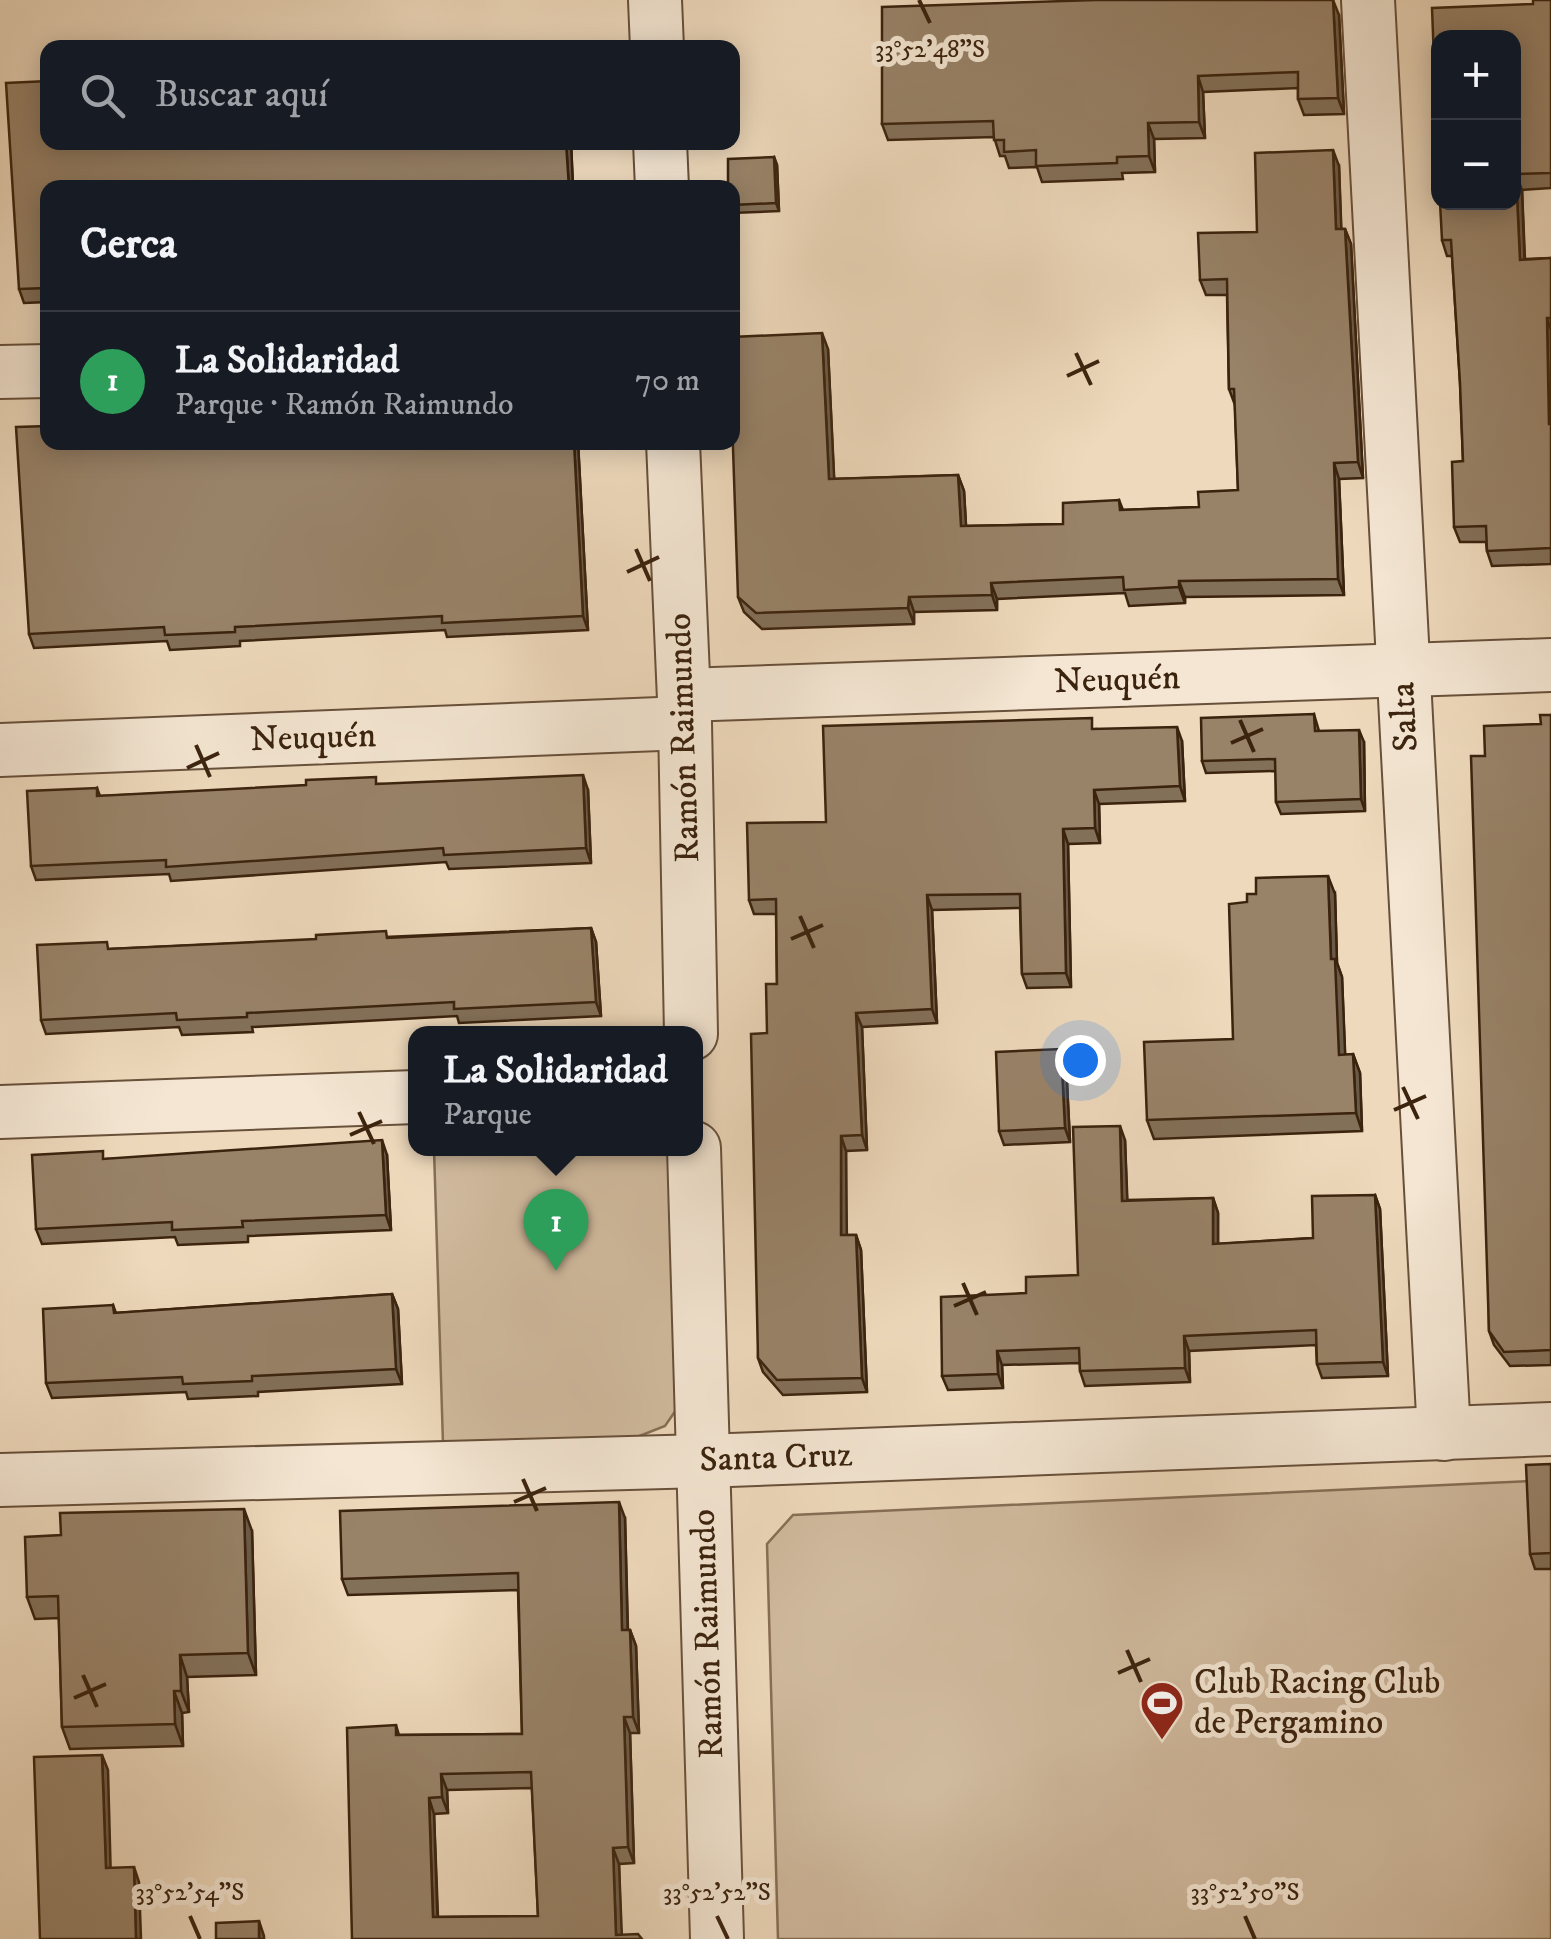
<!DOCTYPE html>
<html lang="es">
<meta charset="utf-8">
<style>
body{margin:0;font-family:"IM FELL DW Pica",serif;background:#242831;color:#f1f3f6}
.controls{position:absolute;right:30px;top:30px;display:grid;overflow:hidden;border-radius:20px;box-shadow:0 5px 25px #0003}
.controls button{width:90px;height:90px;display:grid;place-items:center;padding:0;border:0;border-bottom:2px solid #363941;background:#171b24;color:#f1f3f6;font:50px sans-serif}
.you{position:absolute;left:1080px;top:1060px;width:35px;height:35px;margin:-25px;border:8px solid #fff;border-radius:50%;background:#1a73e8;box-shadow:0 0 0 15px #1a73e833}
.badge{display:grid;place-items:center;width:65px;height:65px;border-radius:50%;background:#d93025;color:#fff;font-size:32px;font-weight:700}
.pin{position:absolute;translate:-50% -82px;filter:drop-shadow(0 2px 5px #0008)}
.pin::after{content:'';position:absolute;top:52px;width:35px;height:30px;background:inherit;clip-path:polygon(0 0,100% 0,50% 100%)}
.popup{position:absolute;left:408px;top:1026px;width:295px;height:130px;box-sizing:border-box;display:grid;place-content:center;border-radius:20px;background:#171b24;filter:drop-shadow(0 2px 8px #0005);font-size:32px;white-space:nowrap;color:#9ea1a6}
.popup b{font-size:38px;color:#f1f3f6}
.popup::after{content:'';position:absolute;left:50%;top:100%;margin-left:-20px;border:20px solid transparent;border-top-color:#171b24}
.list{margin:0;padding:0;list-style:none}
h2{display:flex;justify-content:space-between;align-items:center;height:130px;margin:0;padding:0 40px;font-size:42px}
h2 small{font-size:32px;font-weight:400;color:#9ea1a6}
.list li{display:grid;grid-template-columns:65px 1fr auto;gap:30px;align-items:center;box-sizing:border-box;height:140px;padding:0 40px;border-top:2px solid #363941}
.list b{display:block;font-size:38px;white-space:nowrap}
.list p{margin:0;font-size:32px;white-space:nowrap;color:#9ea1a6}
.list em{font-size:32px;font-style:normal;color:#9ea1a6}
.icon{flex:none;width:55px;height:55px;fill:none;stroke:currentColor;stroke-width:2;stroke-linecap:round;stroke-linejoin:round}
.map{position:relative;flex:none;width:1551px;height:1939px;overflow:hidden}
.search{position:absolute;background:#171b24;box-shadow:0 5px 25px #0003;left:40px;top:40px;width:700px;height:110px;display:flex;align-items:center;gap:25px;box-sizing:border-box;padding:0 35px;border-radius:20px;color:#9ea1a6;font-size:38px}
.panel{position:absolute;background:#171b24;box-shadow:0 5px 25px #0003;left:40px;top:180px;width:700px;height:270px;border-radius:20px}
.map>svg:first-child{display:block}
</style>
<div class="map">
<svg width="1551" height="1939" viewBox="0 0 1551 1939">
<rect width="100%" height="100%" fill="#eed9bc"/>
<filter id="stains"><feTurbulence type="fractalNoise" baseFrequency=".002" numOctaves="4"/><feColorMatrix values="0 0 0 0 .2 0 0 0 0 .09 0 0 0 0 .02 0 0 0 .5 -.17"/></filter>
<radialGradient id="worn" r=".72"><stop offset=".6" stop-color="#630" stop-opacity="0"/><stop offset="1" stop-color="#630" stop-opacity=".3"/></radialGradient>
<g fill="#d0ba9e" stroke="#866e56" stroke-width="2.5">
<polygon points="434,1149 670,1149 676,1410 665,1426 637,1437 443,1444"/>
<polygon points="1551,1480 1551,1939 778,1939 767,1544 793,1515"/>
</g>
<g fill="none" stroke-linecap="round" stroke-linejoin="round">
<defs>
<g id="minor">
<polyline points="655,0 657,48"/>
<polyline points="1368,0 1444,1434"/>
<polyline points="660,142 662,188"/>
<polyline points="0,372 48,371"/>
<polyline points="673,442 685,723 691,1034"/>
<polyline points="684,695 1551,665"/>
<polyline points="0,750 685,723"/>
<polyline points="0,1112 416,1097"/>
<polyline points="694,1148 717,1939"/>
<polyline points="0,1480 703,1461 1551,1429"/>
</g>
</defs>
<use href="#minor" stroke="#68503a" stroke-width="56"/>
<use href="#minor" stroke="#f4e6d3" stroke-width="52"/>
</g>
<g fill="#837059" stroke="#3b230e" stroke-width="2.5" fill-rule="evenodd">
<polygon points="1551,0 1551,188 1522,190 1525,259 1551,258 1551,564 1492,566 1487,551 1486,542 1460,542 1454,527 1463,461 1460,383 1452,256 1447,256 1442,240 1533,4"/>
<polygon points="1339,15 1344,114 1304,115 1298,99 1298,88 1203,92 1205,138 1154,139 1155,172 1122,173 1123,179 1042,182 1037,167 1009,168 1005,156 1000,156 994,137 888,140 882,124"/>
<polygon points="48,142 571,142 573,188 48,188 48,302 24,303 19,289"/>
<polygon points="774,157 777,165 779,211 732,213 732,188"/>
<polygon points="1339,166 1341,229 1345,229 1351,244 1363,478 1339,479 1344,595 1185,597 1185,603 1129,606 1125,593 997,599 997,610 914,612 914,624 762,629 744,612 738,597 828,349 834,479 958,475 964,491 966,526 1063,524 1119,500 1123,510 1199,507 1238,490 1235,405 1229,389 1227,295 1206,295 1200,280"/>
<polygon points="48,442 578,442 588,630 447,637 445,630 240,641 240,646 170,650 167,641 34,648 29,634"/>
<polygon points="1314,714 1319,731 1364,742 1365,811 1281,814 1276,802 1276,771 1206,773 1202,761"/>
<polygon points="1551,715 1551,1365 1510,1366 1494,1345 1489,1331 1485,756 1541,724"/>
<polygon points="1096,729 1182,741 1185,801 1099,804 1100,843 1068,844 1071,987 1027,988 1022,974 1020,908 932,910 937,1023 862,1027 867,1150 846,1151 846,1235 856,1235 861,1250 867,1392 783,1395 763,1372 758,1358 767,1033 777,984 776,914 754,914 749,900 826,822"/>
<polygon points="378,784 588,790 591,863 449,869 446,862 171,881 169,874 36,880 31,866 97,788 100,796"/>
<polygon points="1335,894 1337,963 1342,977 1345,1055 1353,1054 1360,1073 1362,1131 1154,1139 1147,1120 1233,1039"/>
<polygon points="591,928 596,942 601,1016 459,1023 457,1016 252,1027 253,1032 182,1035 179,1027 46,1034 41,1020 110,949"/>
<polygon points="1066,1063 1070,1142 1004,1145 999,1131"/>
<polygon points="1125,1140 1127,1200 1213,1198 1218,1213 1218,1244 1313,1238 1375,1195 1380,1209 1388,1376 1322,1378 1317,1364 1316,1345 1189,1351 1190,1382 1085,1386 1080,1371 1080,1363 1002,1365 1003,1388 948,1390 942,1376 1026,1293 1078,1275"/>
<polygon points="387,1155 391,1230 248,1236 248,1242 178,1245 175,1237 42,1244 36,1229 106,1159"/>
<polygon points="392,1294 398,1309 402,1384 258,1392 258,1396 188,1399 186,1392 52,1398 46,1383 113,1305 116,1313"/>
<polygon points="1551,1464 1551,1569 1535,1569 1530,1554"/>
<path d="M625,1518L628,1630H630L636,1646L639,1733H630L634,1863L619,1864L621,1935L352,1939L396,1725L399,1735L522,1734L518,1590L348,1595L342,1579ZM532,1788L538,1916L438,1917L434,1814L448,1813L447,1790Z"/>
<polygon points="252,1531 256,1675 187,1677 189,1712 182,1713 183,1746 70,1749 62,1727 59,1618 35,1619 27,1597"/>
</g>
<g fill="#6a5b49" stroke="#3b230e" stroke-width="2.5">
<polygon points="1333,0 1339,15 1344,114 1338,98"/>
<polygon points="1198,76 1203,92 1205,138 1199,122"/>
<polygon points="1148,123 1154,139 1155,172 1149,156"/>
<polygon points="566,142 571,142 573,188 569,188"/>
<polygon points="1333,150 1339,166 1342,245 1336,229"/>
<polygon points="774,157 777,165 779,211 776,203"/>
<polygon points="1516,174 1522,190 1525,275 1520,260"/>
<polygon points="1345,229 1351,244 1363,478 1358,462"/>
<polygon points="1547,318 1551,330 1551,429 1549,424"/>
<polygon points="822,333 828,349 835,495 829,479"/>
<polygon points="574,442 578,442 588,630 583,616"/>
<polygon points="1334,463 1339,479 1344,595 1338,579"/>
<polygon points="958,475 964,491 967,542 961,526"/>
<polygon points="1179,581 1185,597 1185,603 1179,587"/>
<polygon points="991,583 997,599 997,610 992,595"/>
<polygon points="909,597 914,612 914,624 908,608"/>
<polygon points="1177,727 1182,741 1185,801 1180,786"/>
<polygon points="1359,730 1364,742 1365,811 1361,799"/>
<polygon points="583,775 588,790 591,863 586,848"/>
<polygon points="1094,790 1099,804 1100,843 1095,828"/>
<polygon points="1063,829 1068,844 1071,987 1066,973"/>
<polygon points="1328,876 1335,894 1337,963 1342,977 1346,1074 1339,1055 1331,959"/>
<polygon points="927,895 932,910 937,1023 932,1009"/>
<polygon points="591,928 596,942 601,1016 596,1002"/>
<polygon points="856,1013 862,1027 867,1150 862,1135"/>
<polygon points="1061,1049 1066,1063 1070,1142 1065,1128"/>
<polygon points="1353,1054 1360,1073 1362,1131 1356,1113"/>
<polygon points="1120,1126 1125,1140 1128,1215 1122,1201"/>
<polygon points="841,1136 846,1151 847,1250 841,1235"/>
<polygon points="382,1140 387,1155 391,1230 386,1215"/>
<polygon points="1375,1195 1380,1209 1388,1376 1383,1362"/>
<polygon points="1213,1198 1218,1213 1218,1258 1213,1244"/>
<polygon points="856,1235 861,1250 867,1392 862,1378"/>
<polygon points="392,1294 398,1309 402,1384 396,1369"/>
<polygon points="1184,1336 1189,1351 1190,1382 1185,1368"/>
<polygon points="997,1351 1002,1365 1003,1388 998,1374"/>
<polygon points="619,1502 625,1518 628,1647 622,1630"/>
<polygon points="244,1509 252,1531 256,1675 248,1653"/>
<polygon points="630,1630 636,1646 639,1733 633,1717"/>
<polygon points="180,1655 187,1677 189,1712 181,1691"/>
<polygon points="174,1691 182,1713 183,1746 175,1724"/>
<polygon points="624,1717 630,1733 634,1863 628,1847"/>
<polygon points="102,1755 108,1770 111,1883 106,1868"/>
<polygon points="441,1774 447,1790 448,1813 442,1797"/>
<polygon points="429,1798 434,1814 438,1933 433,1917"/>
<polygon points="613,1848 619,1864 622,1939 616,1935"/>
<polygon points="134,1867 139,1882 141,1939 136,1939"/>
<polygon points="259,1921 264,1936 264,1939 259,1939"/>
</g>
<g fill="#988268" stroke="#3b230e" stroke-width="2.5" fill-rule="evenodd">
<polygon points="1096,0 1333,0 1338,98 1298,99 1298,72 1198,76 1199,122 1148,123 1149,156 1117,157 1117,163 1036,166 1036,150 1004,152 1004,140 994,140 993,121 882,124 882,7"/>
<polygon points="1533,0 1551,0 1551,173 1516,174 1520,260 1551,258 1551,318 1547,318 1549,424 1551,424 1551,548 1487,551 1486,526 1454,527 1452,462 1463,461 1460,383 1451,240 1442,240 1440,202 1514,202 1514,38 1438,38 1438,164 1432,8 1533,4"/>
<polygon points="48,81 48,142 566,142 569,188 48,188 48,288 19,289 6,83"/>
<polygon points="1333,150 1336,229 1345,229 1358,462 1334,463 1338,579 1179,581 1179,587 1124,590 1123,577 991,583 992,595 909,597 908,608 756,613 738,597 732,418 732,337 822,333 829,479 958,475 961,526 1063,524 1063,503 1119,500 1120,510 1199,507 1198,492 1238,490 1234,389 1229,389 1227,279 1200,280 1198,233 1257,232 1255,153"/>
<polygon points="774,157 776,203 732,205 732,188 728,188 728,159"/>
<polygon points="48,426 48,442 574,442 583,616 442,623 442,616 235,627 235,632 165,635 164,627 29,634 16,427"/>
<polygon points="1314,714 1315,731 1359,730 1361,799 1276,802 1275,759 1202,761 1201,718"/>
<polygon points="1540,715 1551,715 1551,1350 1504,1352 1489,1331 1471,756 1485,756 1484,726 1541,724"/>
<polygon points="1092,718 1092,729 1177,727 1180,786 1094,790 1095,828 1063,829 1066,973 1022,974 1020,894 927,895 932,1009 856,1013 862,1135 841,1136 841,1235 856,1235 862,1378 777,1380 758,1358 751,1034 767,1033 766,984 777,984 776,899 749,900 747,823 826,822 823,726"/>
<polygon points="583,775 586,848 444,855 443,848 166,867 166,860 31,866 27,791 97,788 97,796 306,785 306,780 376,777 376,784"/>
<polygon points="1328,876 1331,959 1335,959 1339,1055 1353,1054 1356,1113 1147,1120 1144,1042 1233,1039 1229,904 1247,902 1247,894 1256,894 1256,878"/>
<polygon points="591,928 596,1002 454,1009 454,1002 247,1013 247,1017 177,1020 176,1013 41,1020 37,945 107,942 108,949 316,939 316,935 386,931 387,938"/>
<polygon points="1061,1049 1065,1128 999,1131 996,1052"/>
<polygon points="1120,1126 1122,1201 1213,1198 1213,1244 1313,1238 1312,1196 1375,1195 1383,1362 1317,1364 1316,1330 1184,1336 1185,1368 1080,1371 1079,1348 997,1351 998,1374 942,1376 941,1297 1026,1293 1026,1277 1078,1275 1073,1127"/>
<polygon points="382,1140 386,1215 242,1221 243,1227 172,1230 172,1222 36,1229 32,1155 103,1151 103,1159"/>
<polygon points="392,1294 396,1369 252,1376 252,1381 183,1384 182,1377 46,1383 43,1309 113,1305 114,1313"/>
<polygon points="1551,1464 1551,1553 1530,1554 1526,1465"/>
<path d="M619,1502L622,1630H630L633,1717H624L628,1847L613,1848L616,1935L638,1934L642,1939H352L347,1728L396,1725V1735L522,1734L518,1573L342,1579L340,1511ZM531,1772L538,1916L433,1917L429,1798L442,1797L441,1774Z"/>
<polygon points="244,1509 248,1653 180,1655 181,1691 174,1691 175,1724 62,1727 58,1596 27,1597 25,1537 61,1535 60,1513"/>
<polygon points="102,1755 106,1868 134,1867 136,1939 40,1939 34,1757"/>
<polygon points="259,1921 259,1939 216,1939 216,1923"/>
</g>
<path fill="none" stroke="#3b230e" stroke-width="4" d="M919,0L930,23M1076,353L1091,385M1067,376L1099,361M636,549L650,581M627,572L659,557M1240,720L1254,752M1231,743L1263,729M196,745L210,777M187,768L219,753M800,916L814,948M791,939L823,925M1403,1087L1418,1119M1394,1110L1426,1096M359,1112L374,1144M350,1135L382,1121M963,1283L977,1315M954,1306L986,1292M523,1479L537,1511M514,1502L546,1488M1127,1650L1141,1682M1118,1673L1150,1659M83,1675L97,1707M74,1698L106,1684M190,1916L200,1939M717,1916L728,1939M1245,1916L1255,1939"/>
<defs>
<symbol id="stadium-pin" viewBox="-11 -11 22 30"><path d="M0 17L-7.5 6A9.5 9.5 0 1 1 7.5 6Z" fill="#8f2418" stroke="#f4e6d3"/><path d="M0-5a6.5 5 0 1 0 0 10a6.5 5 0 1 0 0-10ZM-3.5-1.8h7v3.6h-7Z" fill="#fff"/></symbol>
</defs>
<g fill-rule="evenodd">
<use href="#stadium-pin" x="1137" y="1678" width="50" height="68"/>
</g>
<g text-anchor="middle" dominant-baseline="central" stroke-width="10" stroke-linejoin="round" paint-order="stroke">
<g font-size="35" fill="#3b230e" stroke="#f4e6d3">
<text transform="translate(1117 680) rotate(-2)">Neuquén</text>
<text transform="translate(1405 717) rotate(-93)">Salta</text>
<text transform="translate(313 738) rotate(-2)">Neuquén</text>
<text transform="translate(684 738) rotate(-92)">Ramón Raimundo</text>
<text transform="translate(776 1458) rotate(-2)">Santa Cruz</text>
<text transform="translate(708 1634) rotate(-92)">Ramón Raimundo</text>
</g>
<g font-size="35" fill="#3b230e" stroke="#f4e6d3" text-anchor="start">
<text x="1194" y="1683">Club Racing Club<tspan x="1194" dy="40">de Pergamino</tspan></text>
</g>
</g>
<g font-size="25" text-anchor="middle" fill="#3b230e" stroke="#f4e6d3" stroke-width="10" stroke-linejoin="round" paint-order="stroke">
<text x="930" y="57">33°52'48"S</text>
<text x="190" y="1900">33°52'54"S</text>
<text x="717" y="1900">33°52'52"S</text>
<text x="1245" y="1900">33°52'50"S</text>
</g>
<rect width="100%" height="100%" filter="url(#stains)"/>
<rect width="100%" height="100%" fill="url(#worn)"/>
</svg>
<div class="controls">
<button>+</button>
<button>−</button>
</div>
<div class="you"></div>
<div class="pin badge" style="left:556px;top:1271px;background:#2e9e5b">1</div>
<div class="popup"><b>La Solidaridad</b>Parque</div>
<div class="search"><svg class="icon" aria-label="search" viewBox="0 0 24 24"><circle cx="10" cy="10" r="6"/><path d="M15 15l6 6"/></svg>Buscar aquí</div>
<section class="panel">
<h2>Cerca<small></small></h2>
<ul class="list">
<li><span class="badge" style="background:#2e9e5b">1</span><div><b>La Solidaridad</b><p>Parque · Ramón Raimundo</p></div><em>70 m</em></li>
</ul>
</section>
</div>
